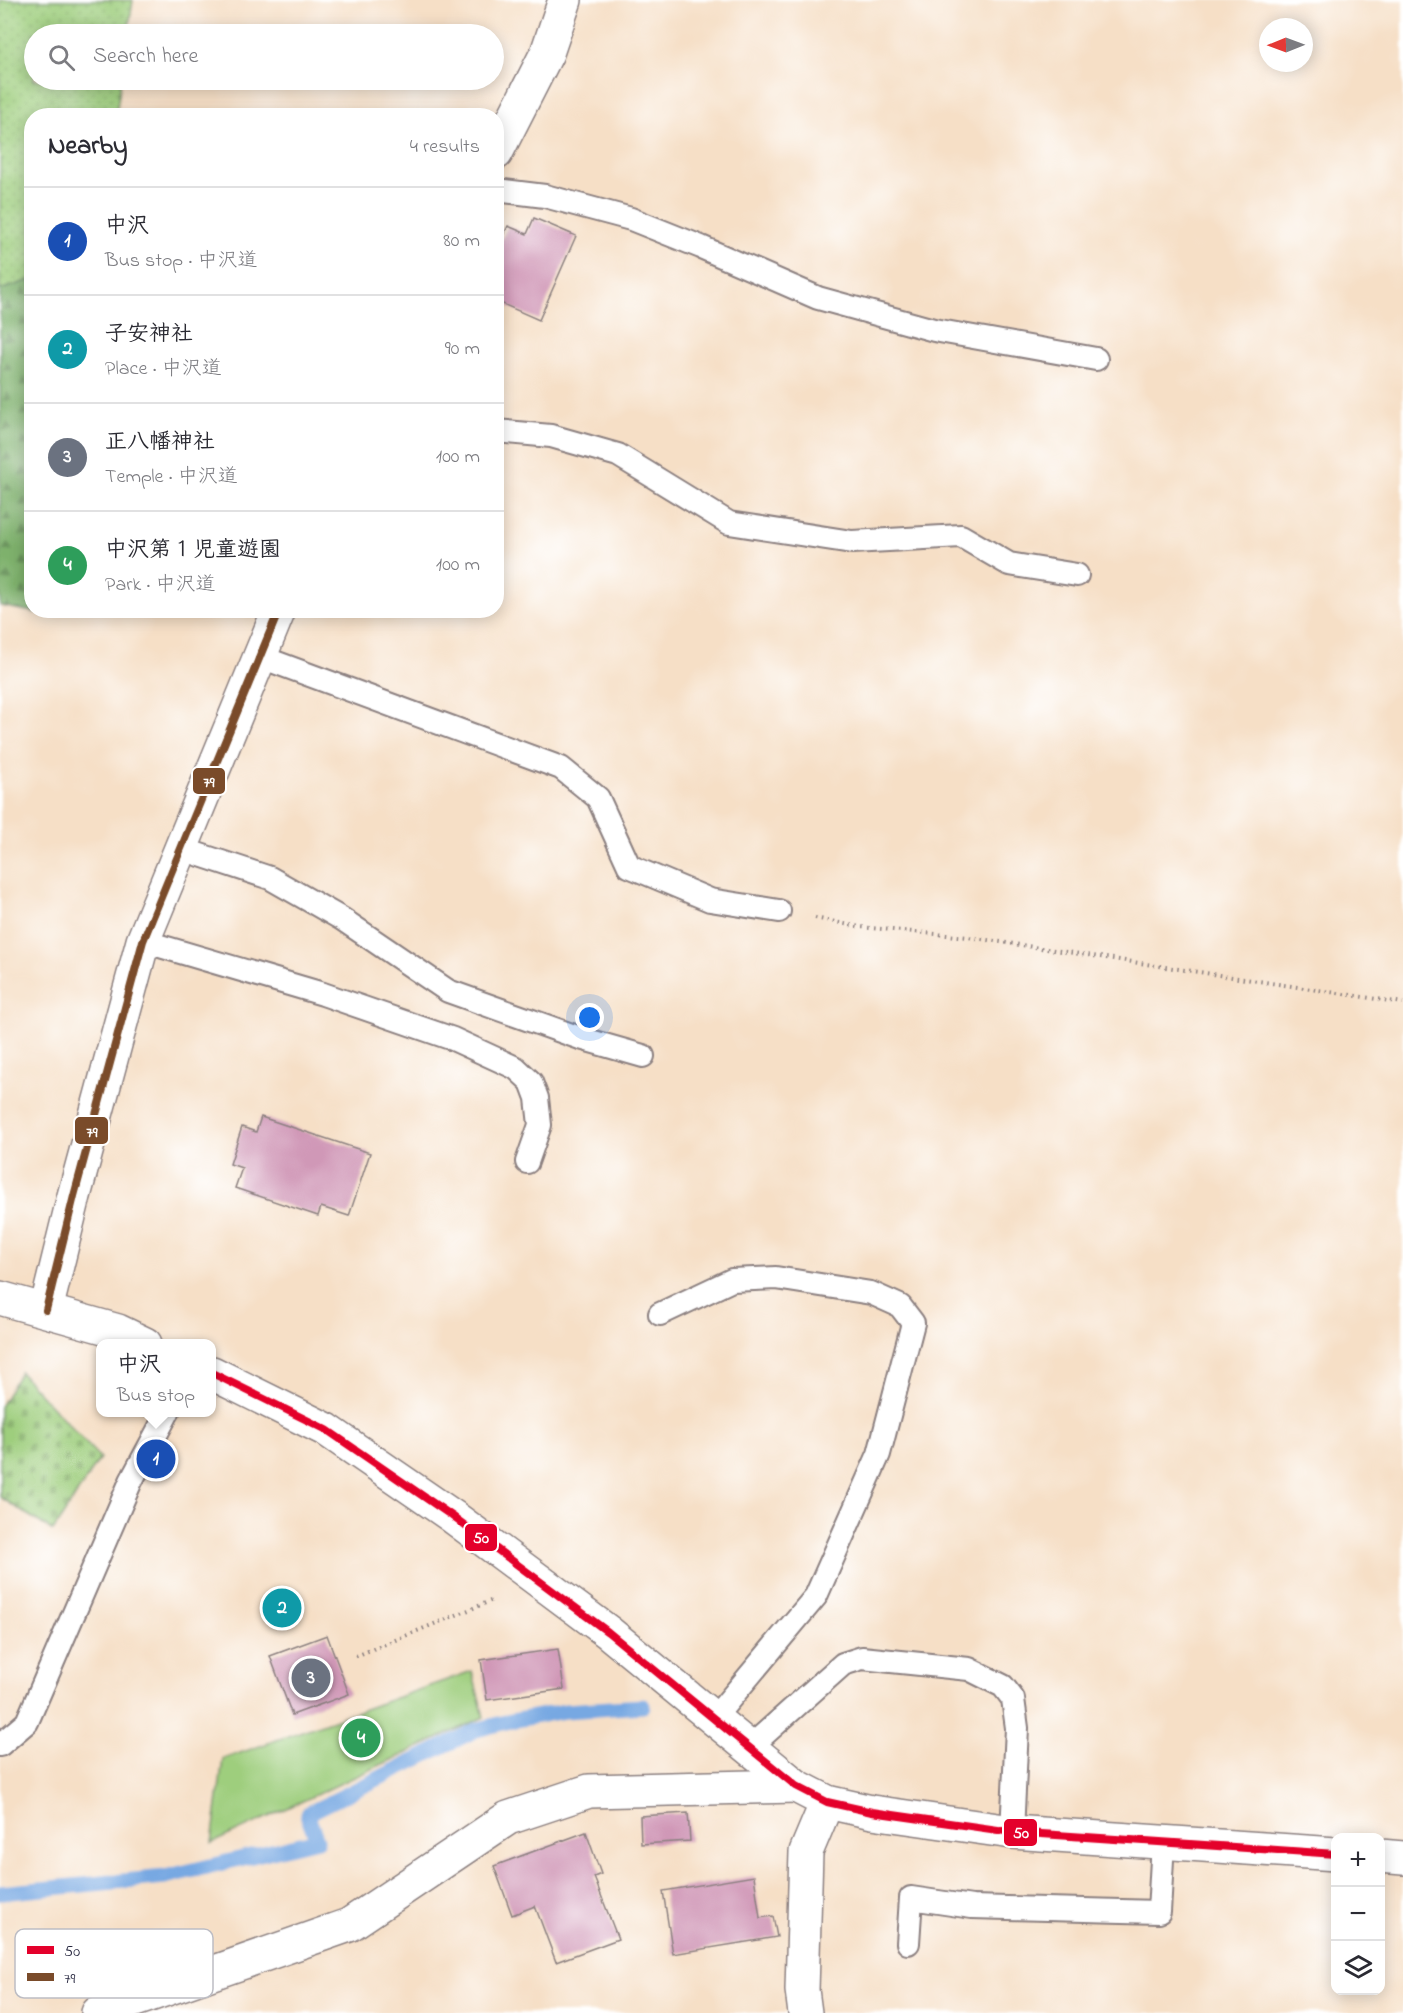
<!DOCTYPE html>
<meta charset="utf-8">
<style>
body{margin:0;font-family:"Indie Flower","Klee One",sans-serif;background:#f2f2f3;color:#2b2b33}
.controls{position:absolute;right:18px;bottom:18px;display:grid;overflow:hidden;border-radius:12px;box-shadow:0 3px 15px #0003}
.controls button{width:54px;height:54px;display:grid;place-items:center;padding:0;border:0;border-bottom:2px solid #e1e1e2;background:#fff;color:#2b2b33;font:30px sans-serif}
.compass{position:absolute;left:1259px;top:18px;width:54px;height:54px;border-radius:50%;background:#fff;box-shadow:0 3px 15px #0003;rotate:269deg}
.you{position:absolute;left:590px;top:1018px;width:21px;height:21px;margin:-15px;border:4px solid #fff;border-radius:50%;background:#1a73e8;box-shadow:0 0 0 9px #1a73e833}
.badge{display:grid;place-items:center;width:39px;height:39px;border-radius:50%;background:#d1495b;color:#fff;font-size:20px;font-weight:700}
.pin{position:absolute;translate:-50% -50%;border:3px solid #fff;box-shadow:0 2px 6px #0006}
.popup{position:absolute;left:96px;top:1339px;width:120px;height:78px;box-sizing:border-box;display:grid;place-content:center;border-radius:12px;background:#fff;filter:drop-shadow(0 2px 4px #0005);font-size:20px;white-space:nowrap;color:#7c7c81}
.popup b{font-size:22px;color:#2b2b33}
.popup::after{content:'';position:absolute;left:50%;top:100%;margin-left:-12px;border:12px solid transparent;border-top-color:#fff}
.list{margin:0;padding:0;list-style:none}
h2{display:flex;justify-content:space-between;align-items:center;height:78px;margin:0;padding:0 24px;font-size:26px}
h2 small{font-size:20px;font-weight:400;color:#7c7c81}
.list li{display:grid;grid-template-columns:39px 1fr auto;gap:18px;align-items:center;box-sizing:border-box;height:108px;padding:0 24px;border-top:2px solid #e1e1e2}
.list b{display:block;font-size:22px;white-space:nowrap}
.list p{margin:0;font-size:20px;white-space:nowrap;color:#7c7c81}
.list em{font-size:20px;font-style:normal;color:#7c7c81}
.icon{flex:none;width:33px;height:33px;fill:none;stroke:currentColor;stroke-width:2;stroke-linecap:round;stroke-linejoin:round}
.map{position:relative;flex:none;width:1403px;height:2013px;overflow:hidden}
.search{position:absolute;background:#fff;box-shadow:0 3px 15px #0003;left:24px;top:24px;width:480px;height:66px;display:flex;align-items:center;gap:15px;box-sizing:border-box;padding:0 21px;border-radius:33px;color:#7c7c81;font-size:22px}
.panel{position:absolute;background:#fff;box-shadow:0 3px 15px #0003;left:24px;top:108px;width:480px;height:510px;border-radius:24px}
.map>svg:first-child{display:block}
</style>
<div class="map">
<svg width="1403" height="2013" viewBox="0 0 1403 2013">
<defs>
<pattern id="grass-dots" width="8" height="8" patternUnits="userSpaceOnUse" patternTransform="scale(1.5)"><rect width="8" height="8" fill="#9ece7d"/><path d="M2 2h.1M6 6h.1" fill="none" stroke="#88b16d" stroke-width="1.8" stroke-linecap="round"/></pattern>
<pattern id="forest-firs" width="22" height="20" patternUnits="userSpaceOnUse" patternTransform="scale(1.5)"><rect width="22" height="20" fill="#7eb16c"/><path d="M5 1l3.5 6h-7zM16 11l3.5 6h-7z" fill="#67905a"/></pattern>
<pattern id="cemetery-stones" width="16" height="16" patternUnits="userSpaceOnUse" patternTransform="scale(1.5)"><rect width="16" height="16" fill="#9ece7d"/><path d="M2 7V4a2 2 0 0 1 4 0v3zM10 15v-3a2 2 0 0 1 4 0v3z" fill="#88b16d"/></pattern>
</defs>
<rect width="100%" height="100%" fill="#fff"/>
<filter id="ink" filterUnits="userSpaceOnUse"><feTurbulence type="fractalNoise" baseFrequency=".0167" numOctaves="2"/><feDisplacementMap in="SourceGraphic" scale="12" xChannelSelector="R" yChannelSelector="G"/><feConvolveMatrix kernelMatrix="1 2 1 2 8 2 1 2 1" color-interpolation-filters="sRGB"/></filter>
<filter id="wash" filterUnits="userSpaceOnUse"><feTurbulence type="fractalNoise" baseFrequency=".008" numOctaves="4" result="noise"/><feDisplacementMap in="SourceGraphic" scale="24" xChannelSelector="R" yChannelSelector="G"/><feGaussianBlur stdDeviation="1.35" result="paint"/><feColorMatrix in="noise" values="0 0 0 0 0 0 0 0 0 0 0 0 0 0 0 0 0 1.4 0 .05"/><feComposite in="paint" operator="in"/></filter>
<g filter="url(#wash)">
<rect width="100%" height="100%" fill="#f6dfc6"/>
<polygon fill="url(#grass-dots)" stroke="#60785c" stroke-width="1.5" points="0,0 133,0 128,34 34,34 34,80 121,80 116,115 32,116 31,280 0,290"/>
<polygon fill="url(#forest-firs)" stroke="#506a54" stroke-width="1.5" points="31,280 32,610 44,611 43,614 0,606 0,290"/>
<polygon fill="url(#cemetery-stones)" stroke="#60785c" stroke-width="1.5" points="20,1372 100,1458 53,1531 0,1497 0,1407"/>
<polygon fill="#9ece7d" stroke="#60785c" stroke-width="1.5" points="472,1671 484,1717 212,1843 223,1759"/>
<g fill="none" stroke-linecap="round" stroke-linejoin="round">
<polyline stroke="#77a8e2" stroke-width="15" points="0,1893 165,1877 317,1840 307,1814 476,1730 506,1722 565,1711 643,1706"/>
</g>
<g id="blocks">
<g fill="#d098b7">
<polygon points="534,218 576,236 539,320 496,301 496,251 508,226 527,234"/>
<polygon points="261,1117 370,1153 349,1216 321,1207 318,1216 235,1188 242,1168 230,1164 242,1127 256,1132"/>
<polygon points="327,1635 349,1694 292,1715 270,1656"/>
<polygon points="558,1649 564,1689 487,1700 481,1660"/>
<polygon points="688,1813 690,1841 641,1844 640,1816"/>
<polygon points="586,1832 601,1874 594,1877 618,1939 556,1962 535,1906 512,1915 494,1866"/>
<polygon points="754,1876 760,1918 773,1916 777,1937 673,1954 663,1891"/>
</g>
</g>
</g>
<g filter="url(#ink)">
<use href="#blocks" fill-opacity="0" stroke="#8c8080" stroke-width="1.5"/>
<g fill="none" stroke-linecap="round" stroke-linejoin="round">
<defs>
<g id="service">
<polyline points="496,190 545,196 631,219 701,247 818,298 934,330 1096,359"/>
<polyline points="496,431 551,436 618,455 729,523 852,542 961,536 1009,564 1077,575"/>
<polyline points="261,657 561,768 598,798 629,866 710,900 779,911"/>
<polyline points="182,849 270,878 342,919 448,991 580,1038 643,1056"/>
<polyline points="143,941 323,994 453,1039 516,1068 531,1082 537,1098 540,1125 527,1162"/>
<polyline points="660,1314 732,1280 776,1278 871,1293 900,1306 913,1323 879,1454 816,1596 714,1718"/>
<polyline points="0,1745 27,1722 131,1481 168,1412"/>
<polyline points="750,1747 843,1664 862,1658 969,1669 1003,1686 1013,1699 1017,1728 1012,1832"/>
<polyline points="908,1943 911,1898 972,1907 1159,1912 1163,1842"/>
</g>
<g id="minor">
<polyline points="496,153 547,53 565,0"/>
<polyline points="46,1310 74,1196 143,941 279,610"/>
<polyline points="98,2013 349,1925 508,1818 589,1791 796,1786"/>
<polyline points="805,2013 802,1990 806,1852 827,1802"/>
</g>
<g id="tertiary">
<polyline points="0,1298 118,1331 145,1344"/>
<polyline points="212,1373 327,1430 452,1516 608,1632 796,1786 827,1802 872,1812 1012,1832 1336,1854"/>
<polyline points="1380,1856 1403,1858"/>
</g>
</defs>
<use href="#service" stroke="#8c8080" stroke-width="26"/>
<use href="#minor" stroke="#8c8080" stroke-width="36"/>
<use href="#tertiary" stroke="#8c8080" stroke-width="36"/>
<g stroke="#8c8080" stroke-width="4" stroke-dasharray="1.5 4.5" stroke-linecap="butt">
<polyline points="815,918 860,927 968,937 1403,1003"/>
<polyline points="356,1656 493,1600"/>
</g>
<use href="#service" stroke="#fff" stroke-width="22"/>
<use href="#minor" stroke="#fff" stroke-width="33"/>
<use href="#tertiary" stroke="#fff" stroke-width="33"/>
<defs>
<polyline id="bus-1" points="212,1373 327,1430 452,1516 608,1632 796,1786 827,1802 872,1812 1012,1832 1336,1854"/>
<polyline id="bus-2" points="46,1310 74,1196 143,941 279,610"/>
</defs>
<use href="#bus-1" stroke="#fff" stroke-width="12"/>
<use href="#bus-2" stroke="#fff" stroke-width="12"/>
<use href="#bus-1" stroke="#e4002b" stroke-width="8"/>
<use href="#bus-2" stroke="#7a4b2a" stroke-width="8"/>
</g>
</g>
<rect x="15" y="1929" width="198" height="69" rx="9" fill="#fff" stroke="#bdbdc4" stroke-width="1.5"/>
<rect x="27" y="1946" width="27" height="8" fill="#e4002b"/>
<rect x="27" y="1973" width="27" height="8" fill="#7a4b2a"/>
<g font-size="16" fill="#22223b">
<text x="64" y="1956">50</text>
<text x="64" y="1983">79</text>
</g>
<g stroke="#fff" stroke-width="2">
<rect x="192" y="767" width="34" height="28" rx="6" fill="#7a4b2a"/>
<rect x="74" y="1116" width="35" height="29" rx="6" fill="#7a4b2a"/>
<rect x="464" y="1523" width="34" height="29" rx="6" fill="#e4002b"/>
<rect x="1003" y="1818" width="35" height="29" rx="6" fill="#e4002b"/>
</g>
<g font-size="16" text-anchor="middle" font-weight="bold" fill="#fff">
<text x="209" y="787">79</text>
<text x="92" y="1137">79</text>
<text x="481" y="1543">50</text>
<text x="1021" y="1838">50</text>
</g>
</svg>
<div class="controls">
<button>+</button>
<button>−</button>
<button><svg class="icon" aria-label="layers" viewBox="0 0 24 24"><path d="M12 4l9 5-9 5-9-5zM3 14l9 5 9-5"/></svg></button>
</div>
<svg class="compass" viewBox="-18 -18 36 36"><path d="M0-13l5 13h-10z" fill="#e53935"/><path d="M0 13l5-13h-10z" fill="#7c7c81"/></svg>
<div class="you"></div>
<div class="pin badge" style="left:156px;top:1459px;background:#1a4fb4">1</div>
<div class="popup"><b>中沢</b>Bus stop</div>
<div class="pin badge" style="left:282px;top:1608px;background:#0f9aa8">2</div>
<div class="pin badge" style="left:311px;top:1678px;background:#6b7280">3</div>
<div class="pin badge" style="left:361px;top:1738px;background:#2e9e5b">4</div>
<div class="search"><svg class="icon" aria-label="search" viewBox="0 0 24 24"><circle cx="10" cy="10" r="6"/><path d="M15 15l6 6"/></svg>Search here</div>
<section class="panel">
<h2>Nearby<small>4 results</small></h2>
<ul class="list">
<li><span class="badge" style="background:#1a4fb4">1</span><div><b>中沢</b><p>Bus stop · 中沢道</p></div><em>80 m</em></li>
<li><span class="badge" style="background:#0f9aa8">2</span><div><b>子安神社</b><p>Place · 中沢道</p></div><em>90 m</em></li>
<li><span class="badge" style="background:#6b7280">3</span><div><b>正八幡神社</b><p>Temple · 中沢道</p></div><em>100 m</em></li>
<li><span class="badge" style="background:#2e9e5b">4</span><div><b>中沢第１児童遊園</b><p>Park · 中沢道</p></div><em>100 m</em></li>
</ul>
</section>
</div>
